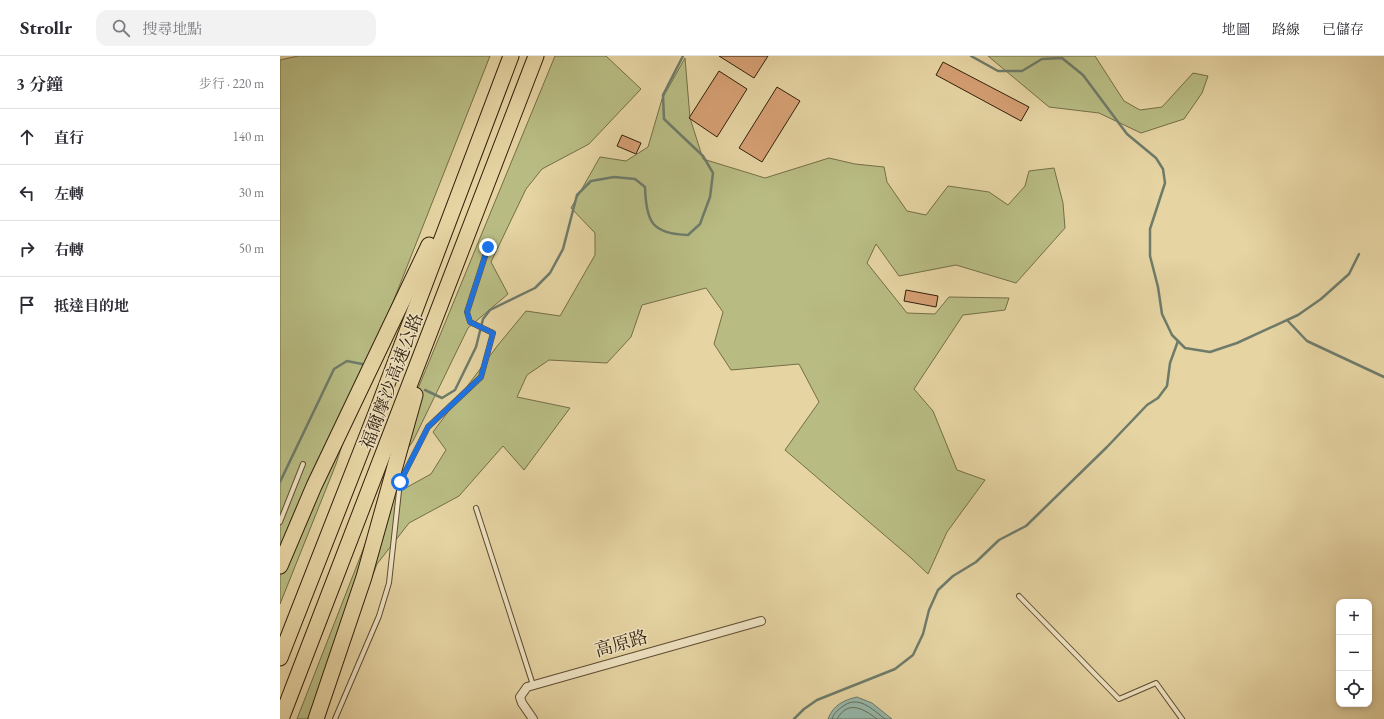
<!DOCTYPE html>
<html lang="zh-TW">
<meta charset="utf-8">
<style>
body{margin:0;font-family:"EB Garamond","Noto Serif TC",serif;background:#f2f2f3;color:#2b2b33}
.controls{position:absolute;right:12px;bottom:12px;display:grid;overflow:hidden;border-radius:8px;box-shadow:0 2px 6px #0003}
.controls button{width:36px;height:36px;display:grid;place-items:center;padding:0;border:0;border-bottom:1px solid #e1e1e2;background:#fff;color:#2b2b33;font:20px sans-serif}
.stop{position:absolute;width:12px;height:12px;margin:-9px;border:3px solid #1a73e8;border-radius:50%;background:#fff}
.stop.end{background:#1a73e8;border-color:#fff;box-shadow:0 1px 4px #0008}
.list{margin:0;padding:0;list-style:none}
h2{display:flex;justify-content:space-between;align-items:center;height:52px;margin:0;padding:0 16px;font-size:17px}
h2 small{font-size:13px;font-weight:400;color:#7c7c81}
.list li{display:grid;grid-template-columns:26px 1fr auto;gap:12px;align-items:center;box-sizing:border-box;height:56px;padding:0 16px;border-top:1px solid #e1e1e2}
.list b{display:block;font-size:15px;white-space:nowrap}
.list em{font-size:13px;font-style:normal;color:#7c7c81}
.icon{flex:none;width:22px;height:22px;fill:none;stroke:currentColor;stroke-width:2;stroke-linecap:round;stroke-linejoin:round}
.map{position:relative;flex:none;width:1104px;height:663px;overflow:hidden}
header{display:flex;align-items:center;gap:24px;box-sizing:border-box;height:56px;padding:0 20px;background:#fff;border-bottom:1px solid #e1e1e2}
header strong{font-size:19px}
nav{display:flex;gap:22px;margin-inline-start:auto;font-size:14px}
.search{width:280px;height:36px;background:#f2f2f3;display:flex;align-items:center;gap:10px;box-sizing:border-box;padding:0 14px;border-radius:12px;color:#7c7c81;font-size:15px}
main{display:flex}
aside{flex:1;background:#fff}
.map>svg:first-child{display:block}
</style>
<header>
<strong>Strollr</strong>
<div class="search"><svg class="icon" aria-label="search" viewBox="0 0 24 24"><circle cx="10" cy="10" r="6"/><path d="M15 15l6 6"/></svg>搜尋地點</div>
<nav><a>地圖</a><a>路線</a><a>已儲存</a></nav>
</header>
<main>
<aside>
<h2>3 分鐘<small>步行 · 220 m</small></h2>
<ul class="list">
<li><svg class="icon" aria-label="ahead" viewBox="0 0 24 24"><path d="M12 20V5M6 11l6-6 6 6"/></svg><div><b>直行</b></div><em>140 m</em></li>
<li><svg class="icon" aria-label="left" viewBox="0 0 24 24"><path d="M17 20v-9H6M10 6l-5 5 5 5"/></svg><div><b>左轉</b></div><em>30 m</em></li>
<li><svg class="icon" aria-label="right" viewBox="0 0 24 24"><path d="M7 20v-9h11M14 6l5 5-5 5"/></svg><div><b>右轉</b></div><em>50 m</em></li>
<li><svg class="icon" aria-label="arrive" viewBox="0 0 24 24"><path d="M6 21V4h12l-3 4 3 4H6"/></svg><div><b>抵達目的地</b></div></li>
</ul>
</aside>
<div class="map">
<svg width="1104" height="663" viewBox="0 0 1104 663">
<rect width="100%" height="100%" fill="#e6d4a3"/>
<filter id="stains"><feTurbulence type="fractalNoise" baseFrequency=".005" numOctaves="4"/><feColorMatrix values="0 0 0 0 .2 0 0 0 0 .09 0 0 0 0 .02 0 0 0 .5 -.17"/></filter>
<radialGradient id="worn" r=".72"><stop offset=".6" stop-color="#630" stop-opacity="0"/><stop offset="1" stop-color="#630" stop-opacity=".3"/></radialGradient>
<g fill="#b8bc83" stroke="#746e47">
<polygon points="18,0 210,0 87,312 56,408 0,548 0,4"/>
<polygon points="275,0 326,0 361,33 309,88 262,113 246,133 211,206 228,238 188,272 133,385 113,414 130,352"/>
<polygon points="708,0 815,0 844,45 860,54 882,51 913,17 928,20 922,37 904,63 861,77 819,57 769,51"/>
<polygon points="405,2 410,62 423,103 485,122 549,102 575,108 604,111 607,126 627,155 646,159 668,130 709,136 728,149 745,130 749,115 774,112 783,147 785,172 736,227 676,209 619,220 596,188 587,207 627,257 655,258 669,241 729,242 725,254 683,259 634,333 653,355 677,414 705,424 667,476 648,518 630,501 505,394 539,346 519,308 451,314 434,288 443,256 426,232 362,249 351,281 327,307 269,304 247,319 237,341 290,352 244,414 223,390 179,440 129,467 97,508 38,663 17,663 102,445 151,418 166,394 153,376 218,289 246,255 280,260 315,199 315,177 291,152 320,101 346,105 368,91 382,43"/>
</g>
<path fill="#96b8aa" stroke="#6e7b6a" d="M577,641L592,647L612,663H548C553,649 564,644 577,641Z"/>
<g fill="none" stroke-linecap="round" stroke-linejoin="round">
<g stroke="#646c5a" stroke-width="1">
<path d="M552,663C554,657 557,655 562,651C578,638 592,653 605,663"/>
<path d="M557,663C568,643 584,653 597,663"/>
</g>
<g stroke="#6e7b6a" stroke-width="2.5">
<polyline points="691,0 718,15 742,15 762,3 782,2 803,19 847,78 876,102 883,113 885,127 870,173 870,200 878,231 882,258 892,279 905,292 930,296 957,287 1018,259 1041,243 1069,218 1079,198"/>
<polyline points="1008,265 1027,285 1104,321"/>
<path d="M145,334L162,342L175,334L196,291L203,263L210,254L255,232L270,217L283,193L297,139L311,125L334,121L355,123L365,131C366,166 372,178 408,179L420,168L430,141L433,117L423,100L384,63L383,39L403,0"/>
<polyline points="0,426 54,313 67,305 82,308"/>
<polyline points="514,663 524,653 537,644 615,613 633,599 643,578 649,554 658,534 673,520 696,506 719,484 746,470 827,391 867,349 878,342 887,330 890,307 898,285"/>
</g>
</g>
<g fill="#d59f73" stroke="#311f0b">
<polygon points="439,0 488,0 474,22"/>
<polygon points="663,6 749,51 741,65 656,19"/>
<polygon points="439,15 467,33 437,81 409,62"/>
<polygon points="497,31 520,45 482,106 459,92"/>
<polygon points="342,79 361,87 356,98 337,90"/>
<polygon points="626,234 658,240 656,251 624,245"/>
</g>
<g fill="none" stroke-linecap="round" stroke-linejoin="round">
<defs>
<g id="service">
<polyline points="196,452 253,629"/>
<polyline points="0,466 23,408"/>
<polyline points="739,540 839,643 876,627 902,663"/>
<polyline points="55,663 99,560 109,527 120,426 148,371 201,321 213,277 190,266 187,256 208,191"/>
</g>
<polyline id="minor" points="253,663 242,647 240,641 247,631 481,565"/>
<g id="motorway">
<polyline points="0,510 34,430 149,189"/>
<polyline points="0,602 98,352 231,0"/>
<polyline points="1,663 256,0"/>
<polyline points="36,663 84,521 135,339"/>
</g>
</defs>
<use href="#service" stroke="#5e4c31" stroke-width="6"/>
<use href="#minor" stroke="#5e4c31" stroke-width="10"/>
<use href="#motorway" stroke="#311f0b" stroke-width="17"/>
<use href="#service" stroke="#efe3c3" stroke-width="4"/>
<use href="#minor" stroke="#efe3c3" stroke-width="8"/>
<use href="#motorway" stroke="#e6d4a3" stroke-width="15"/>
</g>
<g fill="none" stroke-linecap="round" stroke-linejoin="round">
<polyline stroke="#1a73e8" stroke-width="5" points="120,426 148,371 201,321 213,277 190,266 187,256 208,191"/>
</g>
<g text-anchor="middle" dominant-baseline="central" stroke-width="3" stroke-linejoin="round" paint-order="stroke">
<g font-size="18" fill="#311f0b" stroke="#efe3c3">
<text transform="translate(111 325) rotate(-69)">福爾摩沙高速公路</text>
<text transform="translate(341 587) rotate(-16)">高原路</text>
</g>
</g>
<rect width="100%" height="100%" filter="url(#stains)"/>
<rect width="100%" height="100%" fill="url(#worn)"/>
</svg>
<div class="controls">
<button>+</button>
<button>−</button>
<button><svg class="icon" aria-label="locate" viewBox="0 0 24 24"><circle cx="12" cy="12" r="6"/><path d="M12 2v4M12 18v4M2 12h4M18 12h4"/></svg></button>
</div>
<div class="stop" style="left:120px;top:426px"></div>
<div class="stop end" style="left:208px;top:191px"></div>
</div>
</main>
